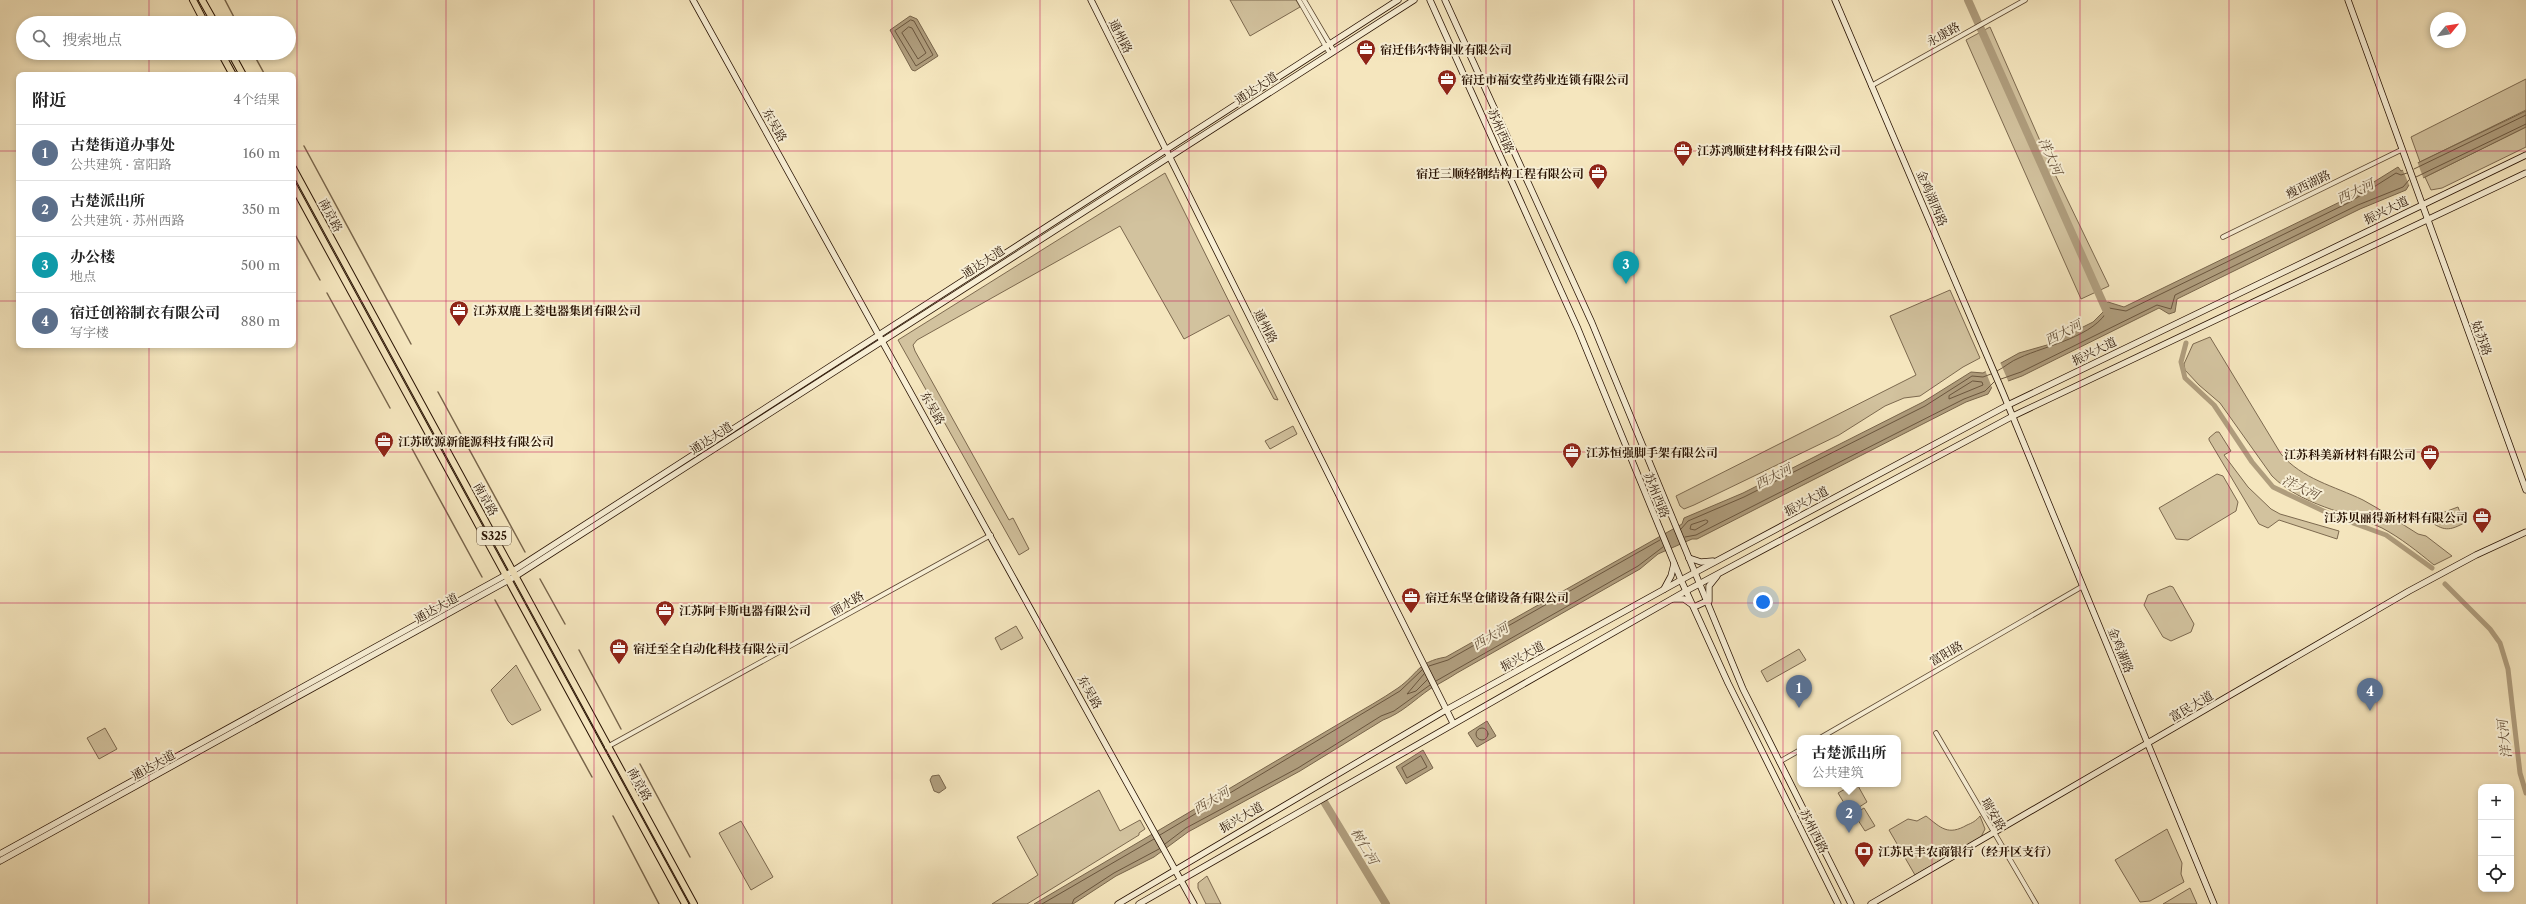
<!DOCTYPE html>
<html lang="zh">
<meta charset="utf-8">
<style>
body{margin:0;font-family:"Libre Caslon Text","Noto Serif SC",serif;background:#f2f2f2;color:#222}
.controls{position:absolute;right:12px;bottom:12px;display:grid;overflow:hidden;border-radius:8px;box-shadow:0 2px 6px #0003}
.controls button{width:36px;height:36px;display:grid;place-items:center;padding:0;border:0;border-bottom:1px solid #e0e0e0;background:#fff;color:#222;font:20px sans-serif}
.compass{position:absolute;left:2430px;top:12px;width:36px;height:36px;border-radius:50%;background:#fff;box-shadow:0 2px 6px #0003;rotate:60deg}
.you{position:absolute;left:1763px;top:602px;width:14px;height:14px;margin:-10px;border:3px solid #fff;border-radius:50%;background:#1a73e8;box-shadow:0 0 0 6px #1a73e833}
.badge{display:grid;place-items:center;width:26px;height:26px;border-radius:50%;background:#8f2418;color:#fff;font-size:13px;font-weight:700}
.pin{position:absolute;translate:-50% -33px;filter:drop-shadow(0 1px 2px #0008)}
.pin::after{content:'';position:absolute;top:21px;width:14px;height:12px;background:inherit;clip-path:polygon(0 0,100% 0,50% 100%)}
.popup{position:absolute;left:1797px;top:735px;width:104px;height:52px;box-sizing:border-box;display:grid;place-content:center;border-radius:8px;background:#fff;filter:drop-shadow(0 1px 3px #0005);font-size:13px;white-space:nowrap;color:#767676}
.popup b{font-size:15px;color:#222}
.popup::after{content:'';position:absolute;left:50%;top:100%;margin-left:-8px;border:8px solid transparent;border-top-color:#fff}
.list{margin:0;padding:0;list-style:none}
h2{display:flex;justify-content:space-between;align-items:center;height:52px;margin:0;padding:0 16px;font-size:17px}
h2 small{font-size:13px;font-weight:400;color:#767676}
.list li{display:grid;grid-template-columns:26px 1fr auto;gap:12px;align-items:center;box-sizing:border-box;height:56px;padding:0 16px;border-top:1px solid #e0e0e0}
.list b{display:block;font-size:15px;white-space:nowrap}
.list p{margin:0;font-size:13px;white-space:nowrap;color:#767676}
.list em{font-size:13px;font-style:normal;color:#767676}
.icon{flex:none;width:22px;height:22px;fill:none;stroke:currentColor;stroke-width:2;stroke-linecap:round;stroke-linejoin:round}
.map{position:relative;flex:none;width:2526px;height:904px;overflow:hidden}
.search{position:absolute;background:#fff;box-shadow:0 2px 6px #0003;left:16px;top:16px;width:280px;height:44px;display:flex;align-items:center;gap:10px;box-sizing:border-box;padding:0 14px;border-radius:22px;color:#767676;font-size:15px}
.panel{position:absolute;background:#fff;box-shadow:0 2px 6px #0003;left:16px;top:72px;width:280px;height:276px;border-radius:8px}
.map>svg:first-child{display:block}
</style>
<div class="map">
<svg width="2526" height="904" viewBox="0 0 2526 904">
<rect width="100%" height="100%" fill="#f5e6be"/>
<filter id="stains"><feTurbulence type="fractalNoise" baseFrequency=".005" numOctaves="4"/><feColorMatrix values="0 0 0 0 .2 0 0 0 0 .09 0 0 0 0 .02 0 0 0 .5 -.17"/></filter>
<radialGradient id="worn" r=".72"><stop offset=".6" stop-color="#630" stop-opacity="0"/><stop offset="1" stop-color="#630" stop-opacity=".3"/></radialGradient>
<g fill="#d2c29e" stroke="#7c694f">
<polygon points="1230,0 1296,0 1300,7 1250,36"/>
<polygon points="1990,27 2052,168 2109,286 2081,299 1966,40"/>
<polygon points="2526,79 2526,110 2420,162 2411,137"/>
<polygon points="2526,127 2526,147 2442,188 2431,190 2425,177"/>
<polygon points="1165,173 1278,400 1274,399 1229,315 1184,339 1120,226 917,340 913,345 915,351 1009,520 1013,518 1029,549 1019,555 898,340"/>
<polygon points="1950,290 1980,358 1963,367 1920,396 1904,398 1885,406 1839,435 1694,505 1684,509 1680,506 1676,496 1916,375 1890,316"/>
<path d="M2210,337L2281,454C2302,479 2334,486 2363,500C2382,510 2400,523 2418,534L2426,536L2452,556L2434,565C2418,552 2401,538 2382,528C2345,511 2302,506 2272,476L2220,403L2199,385L2185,370L2184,364L2193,344Z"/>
<polygon points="1293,426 1297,434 1270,449 1265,441"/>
<polygon points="2216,432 2219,432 2231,451 2224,455 2248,487 2271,509 2280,514 2339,531 2337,539 2279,520 2268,528 2259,524 2209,440 2209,438"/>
<polygon points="2217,474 2223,476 2238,502 2236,511 2188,540 2176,539 2159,508"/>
<path d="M2458,507L2464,523C2446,533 2442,529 2426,519Z"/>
<polygon points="2170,586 2173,587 2194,624 2191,632 2171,641 2163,637 2144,605 2148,595"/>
<polygon points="1016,626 1023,638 1001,650 995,638"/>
<polygon points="1799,649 1806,660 1767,682 1761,671"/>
<polygon points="516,665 541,710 512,725 508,721 491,690"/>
<polygon points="105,728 117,749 99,759 87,738"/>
<polygon points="1854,784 1857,784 1867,802 1850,813 1838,793"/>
<polygon points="1099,790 1120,831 1140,820 1145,829 1139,833 1139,835 1027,904 992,904 1038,875 1017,837"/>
<polygon points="1864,808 1875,826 1865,831 1854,814"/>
<path d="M1926,816C1941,828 1948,836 1967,825C1972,823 1976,821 1980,816L1985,829L1981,837L1915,875L1889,830L1908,819L1917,821Z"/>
<polygon points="741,821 773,877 751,890 719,833"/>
<polygon points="2167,829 2182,863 2181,874 2184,882 2150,901 2140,902 2115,860"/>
<polygon points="1207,876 1221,904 1206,904 1198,888 1198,883"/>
<polygon points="2190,888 2197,904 2163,904"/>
</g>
<g fill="#af9d7d" stroke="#78654b">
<polygon points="910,16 917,19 938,56 915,71 912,70 890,30"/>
<path d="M2526,111V127L2409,185L2406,190L2360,209L2177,299L2175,312L2169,314L2159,308L2022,376L1992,387L1988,394L1966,402L1697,539H1692L1658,554L1640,569L1457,673C1448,679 1438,684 1430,689C1414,700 1402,713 1383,720L1300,771L1188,832L1154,857L1116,876L1073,904H1034L1347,719C1364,709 1382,699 1398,688C1419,673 1417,662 1446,657L1682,524L1684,518L1743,493L1923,402L1971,372L1983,373L2019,353L2047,345L2093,322L2104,311L2102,305L2108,302L2124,307L2348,198L2398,167L2401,171Z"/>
<polygon points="1487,721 1496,736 1477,747 1468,733"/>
<polygon points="1423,750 1433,768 1406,784 1396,767"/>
<polygon points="939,775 946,788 939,793 934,791 930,780 932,776"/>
</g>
<g fill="#f5e6be">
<polygon points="2417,161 2424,180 2410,187 2402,168"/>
<polygon points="2000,362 2009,383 1993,390 1985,370"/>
</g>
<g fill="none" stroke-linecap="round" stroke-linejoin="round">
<g stroke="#6a563e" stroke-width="1">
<polygon points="911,20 914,21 933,55 916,66 895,31"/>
<polygon points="909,27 912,28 926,53 918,59 902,33"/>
<polyline points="2414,169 2526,115"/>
<polyline points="2416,177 2526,124"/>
<path d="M1997,371C2005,367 2011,361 2019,358C2047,345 2095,337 2109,308L2126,311L2350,202L2396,173L2401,175L2407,173"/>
<polyline points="2001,379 2021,372 2157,305 2171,309 2175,295 2358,205 2403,187 2409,180"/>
<polygon points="1973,381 1982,382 1983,385 1949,399 1949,396"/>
<polygon points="1706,520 1708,521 1707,523 1695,530 1690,529 1691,525"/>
<polyline points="1681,529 1688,521 1744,497 1925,406 1972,376 1983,377 1991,374"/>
<polyline points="1685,537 1696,535 1964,399 1985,391 1994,382"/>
<polyline points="1429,666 1448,660 1660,540"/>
<polyline points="1424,674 1407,694 1416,691 1427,680"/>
<polyline points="1436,681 1638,566 1663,547"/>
<circle cx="1482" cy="734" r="6"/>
<polygon points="1421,756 1427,767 1407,778 1402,768"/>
<polyline points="1160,835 1400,691 1422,670"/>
<polyline points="1165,844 1186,828 1298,768 1381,716 1394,711 1430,685"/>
<polyline points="1042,904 1154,839"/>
<polyline points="1072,904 1074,899 1114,873 1159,849"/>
</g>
<g stroke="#78654b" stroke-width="1.5">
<polyline points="225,0 237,23"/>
<polyline points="253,53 265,75"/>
<polyline points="208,74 208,75"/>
<polyline points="304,146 411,344"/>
<polyline points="293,231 320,280"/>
<polyline points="327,293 390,408"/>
<polyline points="438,392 525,552"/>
<polyline points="410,445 482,577"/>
<polyline points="540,579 565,624"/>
<polyline points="495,600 592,777"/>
<polyline points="579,650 621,729"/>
<polyline points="640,764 690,857"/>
<polyline points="613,816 659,904"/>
</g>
<g stroke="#af9d7d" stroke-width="5">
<polyline points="2186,343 2181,362 2185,378 2214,405 2252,462 2273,487 2334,516 2386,535 2432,568"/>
<polyline points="2445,584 2490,629 2500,643 2508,669 2520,773 2526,793"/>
</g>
<g stroke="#af9d7d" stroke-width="8">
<polyline points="1968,0 2108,314"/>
<polyline points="1323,800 1386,904"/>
</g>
<defs>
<g id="street">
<polyline points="1299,0 1330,54"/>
<polyline points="1304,0 1334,51"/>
<polyline points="1871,86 2025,0"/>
<polyline points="2223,237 2401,150"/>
<polyline points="1936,733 2036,904"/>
<polyline points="1820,738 2083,586"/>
<polyline points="607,747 991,535"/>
<polyline points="1779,762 1800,750"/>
</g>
<g id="secondary">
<polyline points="693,0 1194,904"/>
<polyline points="1091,0 1453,723"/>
<polyline points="1430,0 1578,329 1681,580 1728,683 1838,904"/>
<polyline points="1445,0 1592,323 1743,689 1851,904"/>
<polyline points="1835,0 2003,393 2214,904"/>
<polyline points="2348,0 2526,490"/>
<polyline points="1689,558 1701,562 1713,561"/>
<polyline points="1664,589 1671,576 1674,564"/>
<polyline points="1673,599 1684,599 1691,604"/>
<polyline points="1709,601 1709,586 1717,576"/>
<polyline points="1694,607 1707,601"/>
<polyline points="0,854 513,571 1398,0"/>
<polyline points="0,861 516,576 1414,0"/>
<polyline points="1118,904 1446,710 1681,580 2008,405 2526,155"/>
<polyline points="1139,904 1686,591 2013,416 2526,173"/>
<polyline points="1871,904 2409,591 2476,555 2526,532"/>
</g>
<g id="primary">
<polyline points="193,0 205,23"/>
<polyline points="202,0 215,23"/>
<polyline points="221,53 233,75"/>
<polyline points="231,53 243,75"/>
<polyline points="293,168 694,904"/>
<polyline points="293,185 685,904"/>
</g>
</defs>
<use href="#street" stroke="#5a4630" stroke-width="5.5"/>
<use href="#secondary" stroke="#261000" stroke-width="7"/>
<use href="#primary" stroke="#261000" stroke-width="8"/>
<use href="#street" stroke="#f8efd5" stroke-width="4"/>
<use href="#secondary" stroke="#f8efd5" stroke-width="5.5"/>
<use href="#primary" stroke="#f5e6be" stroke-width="6"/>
</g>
<path fill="none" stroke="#c2185b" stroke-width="1" stroke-opacity="0.55" d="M149,0V23M297,0V904M446,0V904M594,0V904M743,0V904M892,0V904M1040,0V904M1189,0V904M1337,0V904M1486,0V904M1634,0V904M1783,0V904M1932,0V904M2080,0V904M2229,0V904M2377,0V904M149,53V75M0,151H19M293,151H2526M0,301H19M293,301H2526M149,345V904M0,452H2526M0,603H2526M0,753H2526"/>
<defs>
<symbol id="office-pin" viewBox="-11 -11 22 30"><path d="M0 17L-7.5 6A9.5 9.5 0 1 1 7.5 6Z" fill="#8f2418" stroke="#f8efd5"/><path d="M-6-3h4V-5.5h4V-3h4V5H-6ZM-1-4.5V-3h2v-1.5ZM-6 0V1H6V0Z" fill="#fff"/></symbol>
<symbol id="bank-pin" viewBox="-11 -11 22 30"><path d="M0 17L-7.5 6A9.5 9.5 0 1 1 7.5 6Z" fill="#8f2418" stroke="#f8efd5"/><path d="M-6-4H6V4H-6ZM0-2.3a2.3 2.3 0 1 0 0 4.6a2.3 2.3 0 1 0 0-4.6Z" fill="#fff"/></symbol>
</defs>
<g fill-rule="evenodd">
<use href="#office-pin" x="1355" y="38" width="22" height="30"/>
<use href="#office-pin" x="1436" y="68" width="22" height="30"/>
<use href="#office-pin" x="1672" y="139" width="22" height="30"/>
<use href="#office-pin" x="1587" y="162" width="22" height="30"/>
<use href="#office-pin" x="448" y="299" width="22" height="30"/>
<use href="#office-pin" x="373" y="430" width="22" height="30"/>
<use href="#office-pin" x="1561" y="441" width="22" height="30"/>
<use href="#office-pin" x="2419" y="443" width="22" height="30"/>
<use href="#office-pin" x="2471" y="506" width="22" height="30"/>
<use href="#office-pin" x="1400" y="586" width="22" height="30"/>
<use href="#office-pin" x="654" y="599" width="22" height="30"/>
<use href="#office-pin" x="608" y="637" width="22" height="30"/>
<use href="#bank-pin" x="1853" y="840" width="22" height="30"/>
</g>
<g text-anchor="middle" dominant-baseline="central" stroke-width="4" stroke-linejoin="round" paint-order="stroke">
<rect fill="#f8efd5" stroke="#655340" stroke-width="1" x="477" y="527" width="34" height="18" rx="3"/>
<g font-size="11" font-weight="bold" fill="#261000">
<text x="494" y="536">S325</text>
</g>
<g font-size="12" fill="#261000" stroke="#f8efd5">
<text transform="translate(1943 34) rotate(-29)">永康路</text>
<text transform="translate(1121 36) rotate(63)">通州路</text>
<text transform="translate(1256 88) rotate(-33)">通达大道</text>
<text transform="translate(775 125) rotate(61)">东吴路</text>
<text transform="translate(1501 131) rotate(66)">苏州西路</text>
<text transform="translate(2308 184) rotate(-26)">瘦西湖路</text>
<text transform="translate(1932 198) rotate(67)">金鸡湖西路</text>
<text transform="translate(2386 210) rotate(-26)">振兴大道</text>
<text transform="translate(331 215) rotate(62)">南京路</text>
<text transform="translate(983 262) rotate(-33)">通达大道</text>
<text transform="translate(1266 326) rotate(63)">通州路</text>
<text transform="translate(2482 338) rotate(70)">姑苏路</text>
<text transform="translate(2094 351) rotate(-26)">振兴大道</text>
<text transform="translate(933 408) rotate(61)">东吴路</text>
<text transform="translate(711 438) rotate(-33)">通达大道</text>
<text transform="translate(1657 495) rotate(68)">苏州西路</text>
<text transform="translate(486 499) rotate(61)">南京路</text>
<text transform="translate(1806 501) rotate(-28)">振兴大道</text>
<text transform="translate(847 603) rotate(-29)">丽水路</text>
<text transform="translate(436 608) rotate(-29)">通达大道</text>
<text transform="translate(2121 650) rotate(68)">金鸡湖路</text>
<text transform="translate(1946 653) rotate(-30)">富阳路</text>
<text transform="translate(1522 656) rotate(-29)">振兴大道</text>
<text transform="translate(1090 692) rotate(61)">东吴路</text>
<text transform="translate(2191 706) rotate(-30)">富民大道</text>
<text transform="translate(153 765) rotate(-29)">通达大道</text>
<text transform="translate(640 784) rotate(61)">南京路</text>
<text transform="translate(1994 814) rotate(60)">瑞安路</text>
<text transform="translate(1241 817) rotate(-30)">振兴大道</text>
<text transform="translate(1814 831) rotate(63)">苏州西路</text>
</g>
<g font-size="12" font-weight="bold" fill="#261000" stroke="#f8efd5" text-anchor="start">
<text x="1380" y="49">宿迁伟尔特铜业有限公司</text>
<text x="1461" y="79">宿迁市福安堂药业连锁有限公司</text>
<text x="1697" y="150">江苏鸿顺建材科技有限公司</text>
<text x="1584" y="173" text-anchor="end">宿迁三顺轻钢结构工程有限公司</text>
<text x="473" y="310">江苏双鹿上菱电器集团有限公司</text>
<text x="398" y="441">江苏欧源新能源科技有限公司</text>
<text x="1586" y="452">江苏恒强脚手架有限公司</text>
<text x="2416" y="454" text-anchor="end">江苏科美新材料有限公司</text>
<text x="2468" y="517" text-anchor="end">江苏贝丽得新材料有限公司</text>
<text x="1425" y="597">宿迁东坚仓储设备有限公司</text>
<text x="679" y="610">江苏阿卡斯电器有限公司</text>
<text x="633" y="648">宿迁至全自动化科技有限公司</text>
<text x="1878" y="851">江苏民丰农商银行（经开区支行）</text>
</g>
<g font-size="13" font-style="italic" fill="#644f38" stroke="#f8efd5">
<text transform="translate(2051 156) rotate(66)">洋大河</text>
<text transform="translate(2355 191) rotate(-25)">西大河</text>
<text transform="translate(2063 332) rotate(-27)">西大河</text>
<text transform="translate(1773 476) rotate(-27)">西大河</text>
<text transform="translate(2301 487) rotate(26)">洋大河</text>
<text transform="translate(1490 636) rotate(-31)">西大河</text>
<text transform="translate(2504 739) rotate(-97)">洋大河</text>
<text transform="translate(1211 800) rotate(-31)">西大河</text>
<text transform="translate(1365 846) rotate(59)">树仁河</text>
</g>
</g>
<rect width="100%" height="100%" filter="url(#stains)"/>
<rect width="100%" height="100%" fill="url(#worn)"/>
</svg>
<div class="controls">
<button>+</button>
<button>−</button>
<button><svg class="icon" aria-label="locate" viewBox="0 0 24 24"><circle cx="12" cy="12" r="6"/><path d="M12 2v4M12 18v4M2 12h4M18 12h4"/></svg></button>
</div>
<svg class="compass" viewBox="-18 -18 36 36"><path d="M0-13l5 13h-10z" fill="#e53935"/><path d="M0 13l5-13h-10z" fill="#767676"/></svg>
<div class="you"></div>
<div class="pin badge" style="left:1799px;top:708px;background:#5c6f8a">1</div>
<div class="pin badge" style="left:1849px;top:833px;background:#5c6f8a">2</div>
<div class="popup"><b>古楚派出所</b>公共建筑</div>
<div class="pin badge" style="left:1626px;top:284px;background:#0f9aa8">3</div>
<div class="pin badge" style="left:2370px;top:711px;background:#5c6f8a">4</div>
<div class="search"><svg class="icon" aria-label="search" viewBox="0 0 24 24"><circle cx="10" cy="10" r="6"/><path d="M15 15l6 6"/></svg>搜索地点</div>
<section class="panel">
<h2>附近<small>4个结果</small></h2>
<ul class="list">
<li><span class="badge" style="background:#5c6f8a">1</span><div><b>古楚街道办事处</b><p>公共建筑 · 富阳路</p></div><em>160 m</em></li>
<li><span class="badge" style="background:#5c6f8a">2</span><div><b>古楚派出所</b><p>公共建筑 · 苏州西路</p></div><em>350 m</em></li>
<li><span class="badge" style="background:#0f9aa8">3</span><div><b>办公楼</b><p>地点</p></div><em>500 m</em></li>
<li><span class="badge" style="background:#5c6f8a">4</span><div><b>宿迁创裕制衣有限公司</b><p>写字楼</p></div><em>880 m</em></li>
</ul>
</section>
</div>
